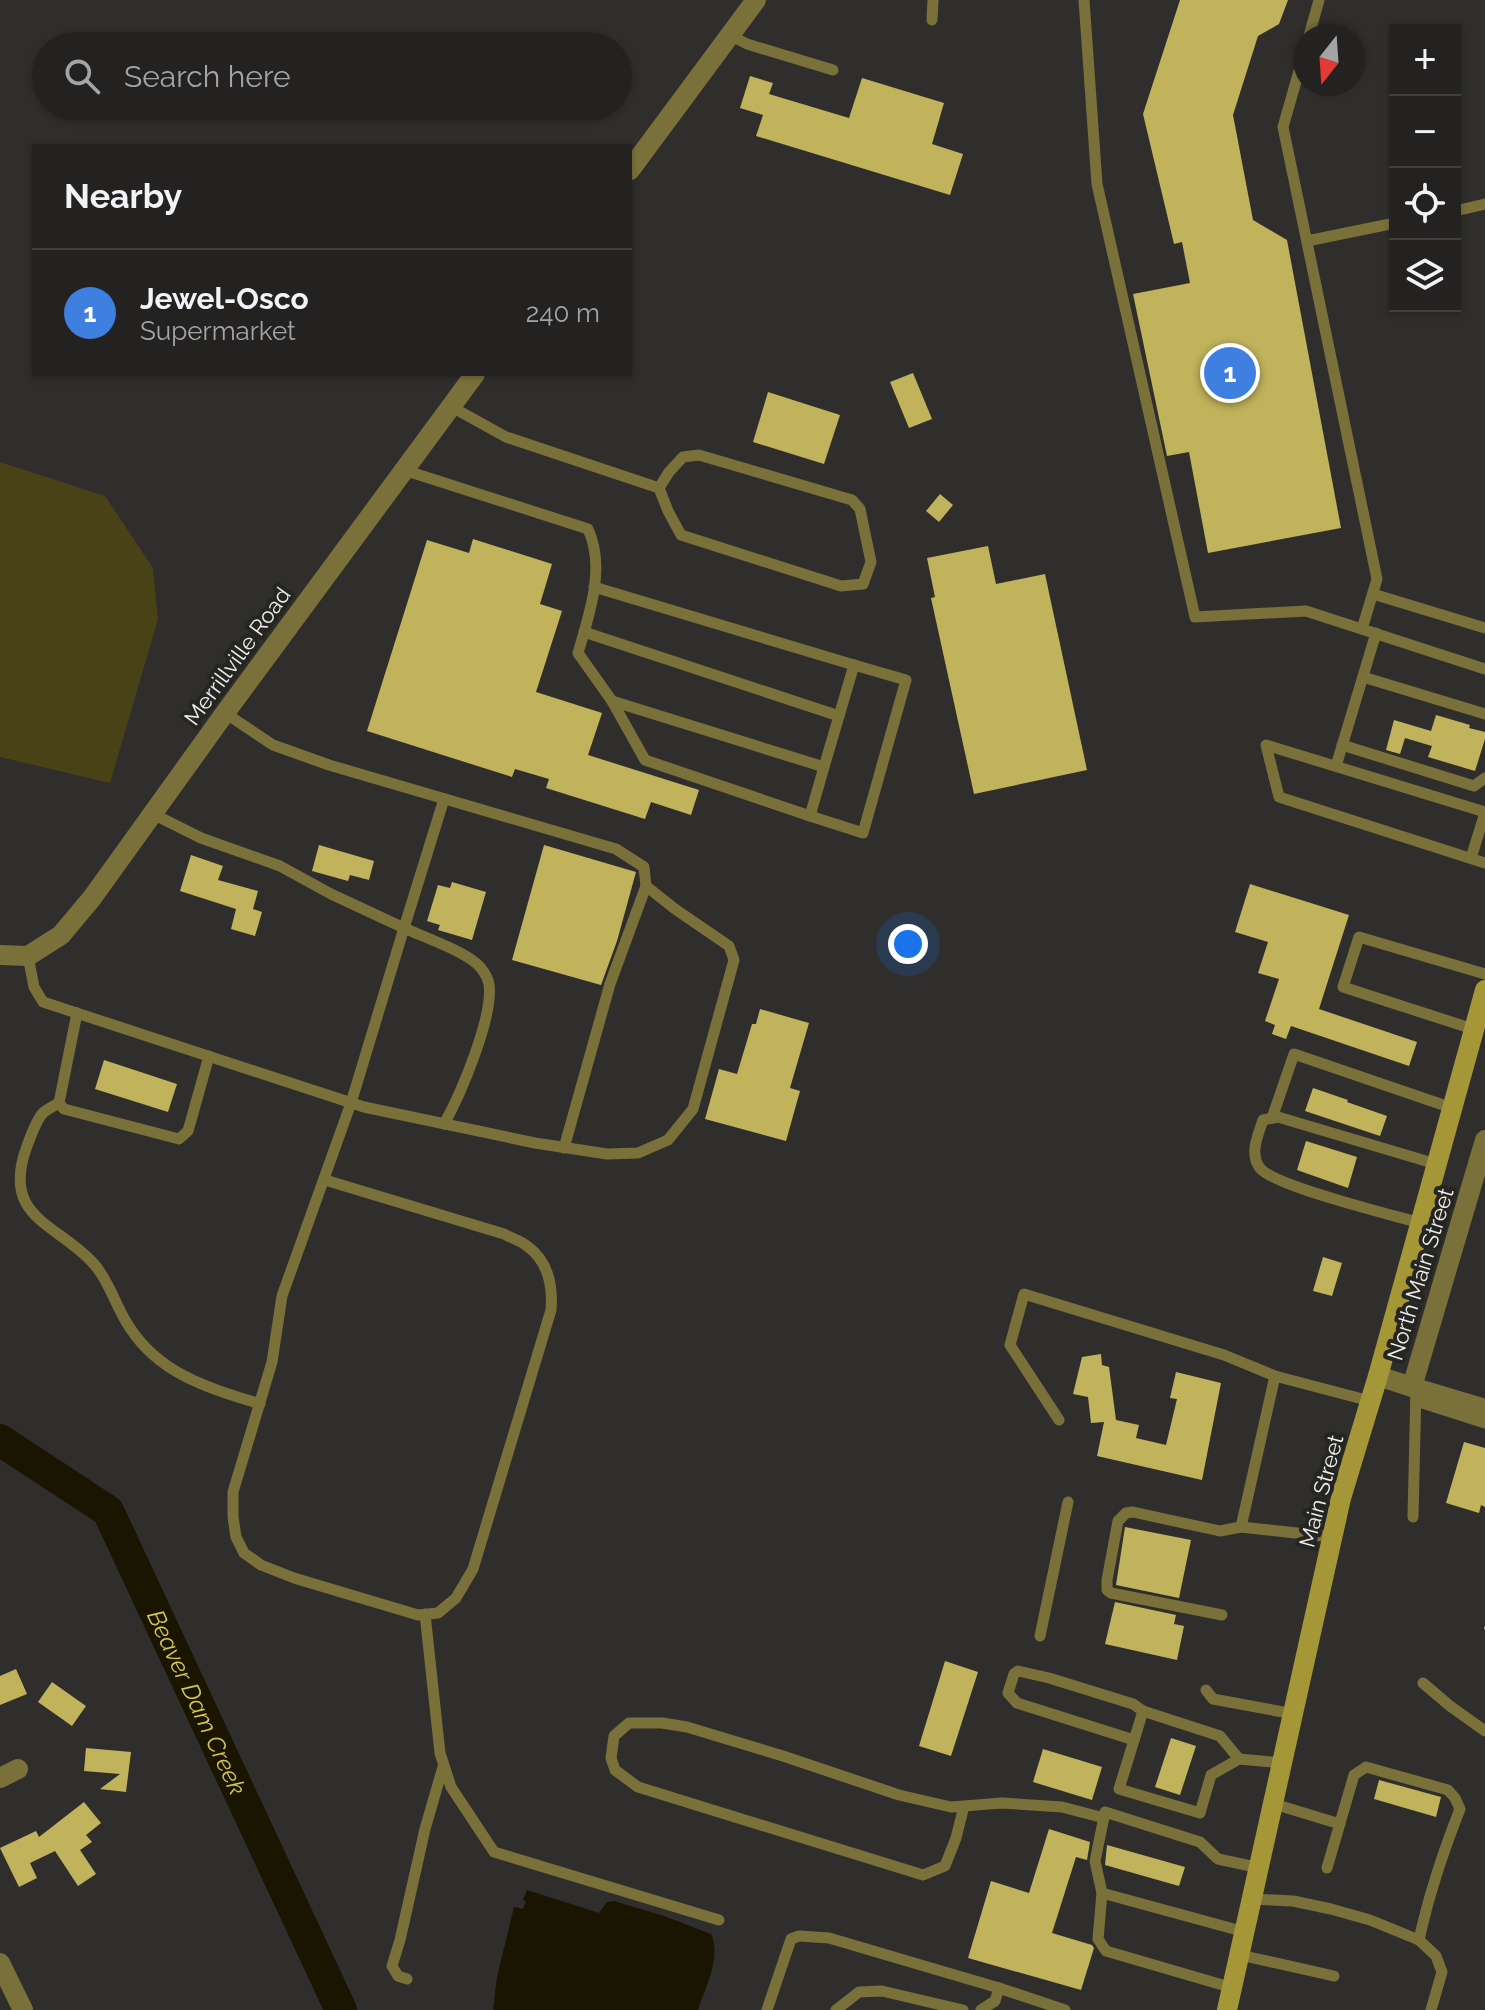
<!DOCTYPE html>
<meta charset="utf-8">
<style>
body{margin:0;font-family:Raleway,sans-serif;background:#2f2f2e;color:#f1f3f6}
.controls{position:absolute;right:24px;top:24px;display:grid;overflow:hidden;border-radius:0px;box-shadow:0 2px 6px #0004}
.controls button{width:72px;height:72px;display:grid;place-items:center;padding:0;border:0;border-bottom:2px solid #403f3f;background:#232221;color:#f1f3f6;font:40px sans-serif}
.compass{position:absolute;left:1293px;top:24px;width:72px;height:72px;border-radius:50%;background:#232221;box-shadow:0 2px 6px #0004;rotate:197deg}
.you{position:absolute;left:908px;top:944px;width:28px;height:28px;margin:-20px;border:6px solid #fff;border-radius:50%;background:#1a73e8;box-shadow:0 0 0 12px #1a73e833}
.badge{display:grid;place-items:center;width:52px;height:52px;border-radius:50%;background:#8c9099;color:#fff;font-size:26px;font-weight:700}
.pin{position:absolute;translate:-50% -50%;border:4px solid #fff;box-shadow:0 2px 8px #0006}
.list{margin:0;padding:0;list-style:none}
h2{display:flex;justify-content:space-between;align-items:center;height:104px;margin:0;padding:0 32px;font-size:34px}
h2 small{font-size:26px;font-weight:400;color:#a3a4a5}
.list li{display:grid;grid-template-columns:52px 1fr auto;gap:24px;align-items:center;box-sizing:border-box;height:128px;padding:0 32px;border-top:2px solid #403f3f}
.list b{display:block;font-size:30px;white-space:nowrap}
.list p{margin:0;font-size:26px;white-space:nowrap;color:#a3a4a5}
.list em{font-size:26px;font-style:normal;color:#a3a4a5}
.icon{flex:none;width:44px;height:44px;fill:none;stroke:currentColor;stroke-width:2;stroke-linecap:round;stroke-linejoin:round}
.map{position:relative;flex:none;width:1485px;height:2010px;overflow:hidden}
.search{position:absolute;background:#232221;box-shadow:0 2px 6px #0004;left:32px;top:32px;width:600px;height:88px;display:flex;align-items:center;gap:20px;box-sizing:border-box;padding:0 28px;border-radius:44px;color:#a3a4a5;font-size:30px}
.panel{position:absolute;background:#232221;box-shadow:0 2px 6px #0004;left:32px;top:144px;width:600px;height:232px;border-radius:0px}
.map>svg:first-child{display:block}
</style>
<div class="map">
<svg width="1485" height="2010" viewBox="0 0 1485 2010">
<rect width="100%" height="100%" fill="#2f2e2c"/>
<polygon fill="#494216" points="0,462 105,496 153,568 158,619 110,783 0,757"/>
<path fill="#191500" d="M527,1890L599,1913L607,1902L614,1901L664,1916L711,1934C722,1957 705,1987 698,2010H493L497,1977L514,1907L523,1909L526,1901L523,1900Z"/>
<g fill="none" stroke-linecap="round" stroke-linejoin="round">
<path stroke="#191500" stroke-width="32" id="s1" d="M0,1440L108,1511L341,2010"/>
</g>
<g fill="#c1b35c">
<polygon points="1180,0 1288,0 1279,24 1258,36 1233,115 1253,220 1287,240 1341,528 1208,553 1189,452 1167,456 1133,294 1190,283 1182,242 1174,244 1143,114"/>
<polygon points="750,76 773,83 769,94 849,118 862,78 944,103 932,144 963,154 950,195 756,136 763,115 740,108"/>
<polygon points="913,373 932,419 909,428 890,382"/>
<polygon points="768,392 840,415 824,464 753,442"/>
<polygon points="940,494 953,505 939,522 926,511"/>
<polygon points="473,539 552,564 540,604 562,611 536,692 602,713 588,755 699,790 691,815 651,802 645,819 546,788 549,779 515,769 512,777 367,731 427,540 469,553"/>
<polygon points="988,546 996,584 1045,574 1087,770 974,794 931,598 935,597 927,558"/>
<polygon points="1436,715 1470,725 1469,728 1485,732 1485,739 1475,771 1428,757 1432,746 1405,738 1400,754 1386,750 1394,720 1431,731"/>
<polygon points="319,845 374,861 369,880 350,875 348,881 312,871"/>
<polygon points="544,845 636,872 617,941 601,985 512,960"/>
<polygon points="191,855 223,866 218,880 258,891 253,909 262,912 255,936 231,929 236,909 180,891"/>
<polygon points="452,882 486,892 472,940 438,930 440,925 427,921 438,885 450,888"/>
<polygon points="1250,884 1349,915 1319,1009 1417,1042 1409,1066 1291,1026 1286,1039 1272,1034 1275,1025 1265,1021 1279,979 1258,973 1268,942 1235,932"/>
<polygon points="760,1009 809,1023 790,1088 800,1091 786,1141 705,1119 719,1069 737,1074 752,1024 756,1024"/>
<polygon points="104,1060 177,1084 168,1112 95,1089"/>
<polygon points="1313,1088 1348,1100 1347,1102 1387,1116 1380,1136 1305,1111"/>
<polygon points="1306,1141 1357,1157 1348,1188 1297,1170"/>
<polygon points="1323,1257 1342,1263 1332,1296 1313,1291"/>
<polygon points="1101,1354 1102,1365 1109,1367 1116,1420 1139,1425 1136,1438 1166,1445 1177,1399 1170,1398 1176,1372 1221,1383 1202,1480 1097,1456 1104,1422 1091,1423 1088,1397 1073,1394 1082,1357"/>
<polygon points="1464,1442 1485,1448 1485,1507 1481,1505 1479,1513 1446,1503"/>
<polygon points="1125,1527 1191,1540 1179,1598 1116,1585"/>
<polygon points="1115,1602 1176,1615 1174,1624 1184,1626 1177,1660 1105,1644"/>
<polygon points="945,1661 978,1672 951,1756 919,1746"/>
<polygon points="16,1669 27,1694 0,1705 0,1676"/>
<polygon points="52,1682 86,1706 72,1726 38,1702"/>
<polygon points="1171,1738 1196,1746 1180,1795 1155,1787"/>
<polygon points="86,1748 131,1752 126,1792 100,1789 120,1774 84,1771"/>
<polygon points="1043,1749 1102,1767 1092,1800 1033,1782"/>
<polygon points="1379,1780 1441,1797 1436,1817 1374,1799"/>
<polygon points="84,1802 101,1823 86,1835 92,1842 80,1850 96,1874 78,1886 55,1851 30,1863 37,1878 19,1887 0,1848 36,1831 39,1837"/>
<polygon points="1049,1829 1090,1842 1087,1860 1076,1857 1052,1933 1092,1945 1094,1948 1081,1990 968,1958 991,1881 1029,1893"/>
<polygon points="1107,1845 1185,1867 1179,1886 1105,1865"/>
</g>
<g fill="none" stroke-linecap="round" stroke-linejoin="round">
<polyline stroke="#91908e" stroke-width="3" stroke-dasharray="6 6" stroke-linecap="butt" points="1484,1628 1485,1628"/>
<g stroke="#7a713a" stroke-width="11">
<polyline points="1084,0 1097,184 1195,617 1306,611 1485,669"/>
<polyline points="932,20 933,0"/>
<polyline points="730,35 747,44 833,70"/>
<polyline points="1309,36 1319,0"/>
<polyline points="1305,50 1283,127 1377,579 1362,629"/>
<polyline points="1455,211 1485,204"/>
<polyline points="1307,241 1395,223"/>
<polyline points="450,406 506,437 659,488 668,511 681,535 841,586 863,584 871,562 860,509 852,500 699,455 683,457 669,472 659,488"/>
<path d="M404,470L588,529C606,568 589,615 578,653L612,701L824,767L854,665L594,587"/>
<polyline points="1373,594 1485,628"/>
<polyline points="584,632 839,716"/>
<polyline points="1363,677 1485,714"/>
<polyline points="612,701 645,760 810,816 824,767"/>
<polyline points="1342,745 1474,786 1485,778"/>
<polyline points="1336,766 1376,633"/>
<polyline points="1485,812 1266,745 1279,797 1485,863"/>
<path d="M153,814L201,838L280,866L331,894L404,928L351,1103L282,1296L272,1362L233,1492V1517L236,1537L244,1553L261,1565L294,1578L418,1615L438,1613L456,1598L473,1569L551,1310C553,1285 548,1261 527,1246C521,1241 511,1238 504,1234L325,1180"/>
<polyline points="810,816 863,833 906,680 854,665"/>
<polyline points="1471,858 1485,813"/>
<polyline points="28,956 34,987 43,1002 364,1107 535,1143 607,1154 638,1153 668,1140 693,1109 734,960 729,946 675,909 646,886 644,867 616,849 329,765 273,745 225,713"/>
<polyline points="77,1013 59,1103 64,1109 179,1139 188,1131 209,1056"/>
<polyline points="1473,1029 1343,987 1359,937 1485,974"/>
<path d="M59,1103C54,1106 47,1109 43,1113C36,1120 31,1136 27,1146C0,1219 58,1223 94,1264C110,1282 116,1308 130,1328C161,1375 209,1388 260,1404"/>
<polyline points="1272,1118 1294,1054 1452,1108"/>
<path d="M444,1124C460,1096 494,1016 489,984C488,979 484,972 481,968C468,952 423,937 404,928L444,799"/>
<polyline points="564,1148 610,984 646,886"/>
<path d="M1420,1223C1392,1215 1273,1186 1260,1168C1249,1154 1258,1135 1263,1120L1278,1117L1436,1164"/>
<polyline points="1416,1401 1485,1423"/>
<polyline points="1059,1420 1010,1345 1024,1294 1224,1355 1275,1376"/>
<polyline points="1413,1517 1416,1388"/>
<polyline points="1241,1527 1275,1376 1370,1401"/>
<polyline points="425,1614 440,1753 451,1787 494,1852 719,1920"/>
<polyline points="1222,1615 1111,1593 1107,1590 1107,1580 1118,1521 1126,1513 1133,1512 1220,1531 1241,1527 1333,1537"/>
<polyline points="1040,1636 1068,1502"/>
<polyline points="1423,1683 1450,1706 1485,1731"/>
<polyline points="1206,1690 1213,1699 1294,1714"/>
<polyline points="1143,1711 1119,1789 1200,1813 1211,1775 1239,1759 1283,1763"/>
<polyline points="1134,1740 1017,1703 1008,1693 1014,1674 1018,1671 1049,1678 1133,1704 1143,1711 1220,1736 1239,1759"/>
<polyline points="1274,1804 1340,1824"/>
<polyline points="964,1806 956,1838 945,1866 923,1875 638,1787 615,1770 611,1758 614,1736 629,1723 662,1723 687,1727 783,1756 899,1795 951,1807 1002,1803 1062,1807 1104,1818"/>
<path d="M1327,1868L1354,1775L1366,1767L1448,1790L1455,1798L1460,1809C1443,1852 1429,1894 1419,1940"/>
<polyline points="1102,1893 1245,1932"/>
<polyline points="1252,1899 1293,1901 1331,1909 1370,1920 1419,1940 1436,1956 1442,1972 1431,2010"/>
<polyline points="1240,1955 1334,1976"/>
<polyline points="407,1979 398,1976 392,1966 400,1940 425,1829 443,1767"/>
<polyline points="1233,1988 1106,1951 1098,1939 1102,1893 1095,1861 1105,1812 1200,1842 1218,1859 1260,1868"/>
<polyline points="767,2010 791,1939 799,1936 829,1938 999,1988 1065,2010"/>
<polyline points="836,2010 859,1992 882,1991 963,2010"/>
<polyline points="981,2010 995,2001 999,1988"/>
</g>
<g stroke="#7a713a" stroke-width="20">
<polyline points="1378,1376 1412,1387 1485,1140"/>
<polyline points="1412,1387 1485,1409"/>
<polyline points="0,1778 18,1769"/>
<polyline points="0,1963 23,2010"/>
</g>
<g stroke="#7a713a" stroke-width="20">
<polyline points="630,170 756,0"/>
<polyline points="0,955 28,956 61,935 92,898 225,713 475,374"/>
</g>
<polyline stroke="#a59738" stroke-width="20" points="1227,2010 1341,1498 1378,1376 1485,990"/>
</g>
<g text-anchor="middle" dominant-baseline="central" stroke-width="8" stroke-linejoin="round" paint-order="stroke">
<g font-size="22" fill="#efeeed" stroke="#252522">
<text transform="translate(237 656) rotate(-54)">Merrillville Road</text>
<text transform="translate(1420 1274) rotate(-73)">North Main Street</text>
<text transform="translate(1321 1491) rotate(-75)">Main Street</text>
</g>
<g font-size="24" font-style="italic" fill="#d7c54d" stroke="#252522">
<text stroke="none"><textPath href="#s1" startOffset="340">Beaver Dam Creek</textPath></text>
</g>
</g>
</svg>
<div class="controls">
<button>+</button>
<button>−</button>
<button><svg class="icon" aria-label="locate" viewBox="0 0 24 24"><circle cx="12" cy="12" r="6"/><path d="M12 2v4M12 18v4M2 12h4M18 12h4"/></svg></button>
<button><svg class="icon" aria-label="layers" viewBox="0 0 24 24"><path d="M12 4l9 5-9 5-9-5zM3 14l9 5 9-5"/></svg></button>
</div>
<svg class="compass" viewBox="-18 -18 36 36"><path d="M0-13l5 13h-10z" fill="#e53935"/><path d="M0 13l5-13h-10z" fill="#a3a4a5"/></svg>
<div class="you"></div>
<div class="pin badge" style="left:1230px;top:373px;background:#3f7fe0">1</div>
<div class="search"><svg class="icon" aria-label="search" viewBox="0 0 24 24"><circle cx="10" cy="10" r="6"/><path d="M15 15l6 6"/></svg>Search here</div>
<section class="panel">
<h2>Nearby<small></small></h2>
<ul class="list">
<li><span class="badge" style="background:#3f7fe0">1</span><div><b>Jewel-Osco</b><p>Supermarket</p></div><em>240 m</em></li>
</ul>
</section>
</div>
